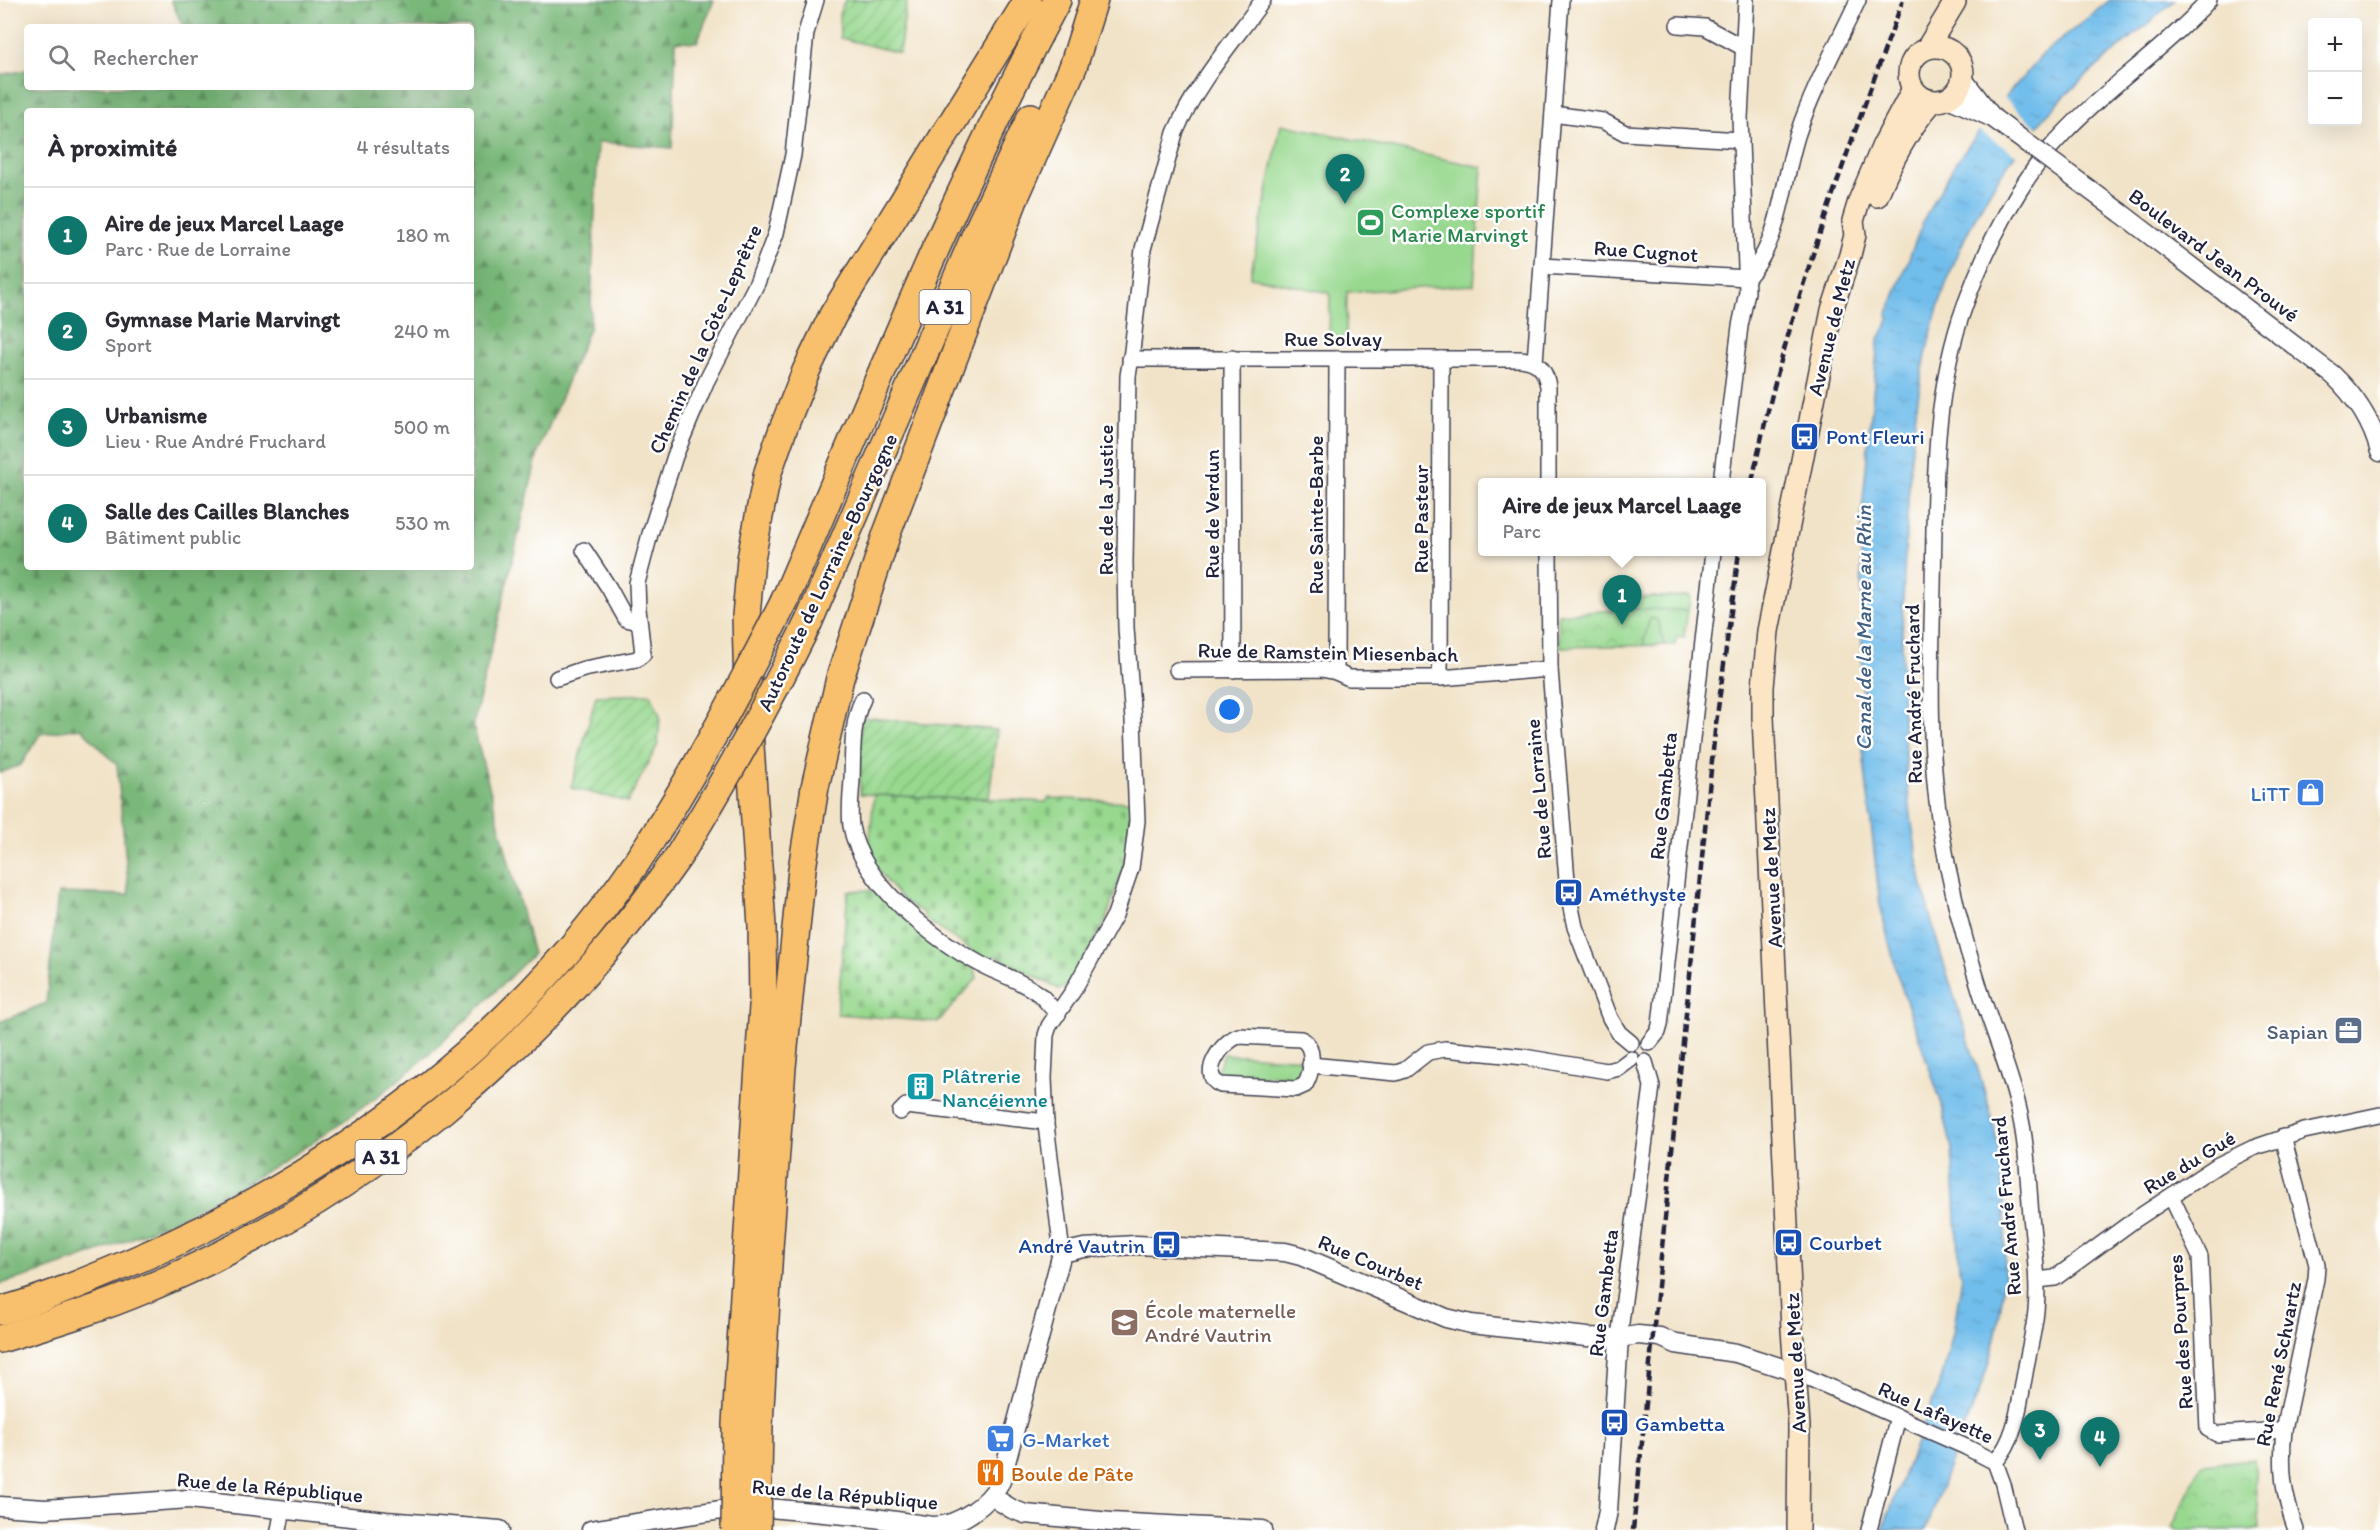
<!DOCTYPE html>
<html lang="fr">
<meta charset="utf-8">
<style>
body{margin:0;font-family:Itim,sans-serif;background:#f2f2f3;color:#2b2b33}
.controls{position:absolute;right:18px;top:18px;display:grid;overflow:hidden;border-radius:6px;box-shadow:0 6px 24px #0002}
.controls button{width:54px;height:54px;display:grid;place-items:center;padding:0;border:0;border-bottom:2px solid #e1e1e2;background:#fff;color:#2b2b33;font:30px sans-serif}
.you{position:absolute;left:1230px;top:710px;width:21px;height:21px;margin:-15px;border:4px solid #fff;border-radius:50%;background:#1a73e8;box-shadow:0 0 0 9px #1a73e833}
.badge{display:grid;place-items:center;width:39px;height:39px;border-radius:50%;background:#0f766e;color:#fff;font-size:20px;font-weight:700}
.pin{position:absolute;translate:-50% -50px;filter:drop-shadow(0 2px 3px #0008)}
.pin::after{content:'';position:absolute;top:32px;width:21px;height:18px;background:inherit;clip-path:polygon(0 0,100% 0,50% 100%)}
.popup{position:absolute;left:1478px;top:478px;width:288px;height:78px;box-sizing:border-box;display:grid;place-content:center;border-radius:6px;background:#fff;filter:drop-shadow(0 2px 4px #0005);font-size:20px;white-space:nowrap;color:#7c7c81}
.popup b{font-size:22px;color:#2b2b33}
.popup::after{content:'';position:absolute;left:50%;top:100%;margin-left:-12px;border:12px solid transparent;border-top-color:#fff}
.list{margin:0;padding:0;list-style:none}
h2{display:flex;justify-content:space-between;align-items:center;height:78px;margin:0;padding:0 24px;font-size:26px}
h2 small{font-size:20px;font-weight:400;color:#7c7c81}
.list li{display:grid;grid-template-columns:39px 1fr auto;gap:18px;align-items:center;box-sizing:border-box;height:96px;padding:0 24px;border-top:2px solid #e1e1e2}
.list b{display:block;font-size:22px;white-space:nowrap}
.list p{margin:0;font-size:20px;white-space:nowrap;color:#7c7c81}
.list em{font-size:20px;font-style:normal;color:#7c7c81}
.icon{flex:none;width:33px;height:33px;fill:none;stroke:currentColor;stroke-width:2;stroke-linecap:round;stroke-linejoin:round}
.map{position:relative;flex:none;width:2380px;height:1530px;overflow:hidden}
.search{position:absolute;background:#fff;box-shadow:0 6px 24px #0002;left:24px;top:24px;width:450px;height:66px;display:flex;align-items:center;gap:15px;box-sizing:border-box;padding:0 21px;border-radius:6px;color:#7c7c81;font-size:22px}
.panel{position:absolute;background:#fff;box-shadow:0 6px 24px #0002;left:24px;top:108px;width:450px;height:462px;border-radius:6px}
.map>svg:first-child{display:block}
</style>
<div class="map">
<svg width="2380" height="1530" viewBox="0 0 2380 1530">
<defs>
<pattern id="grass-tufts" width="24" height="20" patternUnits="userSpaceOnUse" patternTransform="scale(1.5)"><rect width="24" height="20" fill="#97d88e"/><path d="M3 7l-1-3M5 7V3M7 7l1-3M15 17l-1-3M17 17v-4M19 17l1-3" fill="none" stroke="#82b97b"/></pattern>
<pattern id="forest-firs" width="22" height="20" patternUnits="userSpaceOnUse" patternTransform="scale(1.5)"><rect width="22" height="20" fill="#79b879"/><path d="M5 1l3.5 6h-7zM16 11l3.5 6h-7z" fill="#639564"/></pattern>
<pattern id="cemetery-stones" width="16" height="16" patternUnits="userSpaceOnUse" patternTransform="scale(1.5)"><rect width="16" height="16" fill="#97d88e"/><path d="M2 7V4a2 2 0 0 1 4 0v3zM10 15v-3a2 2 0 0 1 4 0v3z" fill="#82b97b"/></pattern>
<pattern id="park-crowns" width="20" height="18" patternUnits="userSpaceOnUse" patternTransform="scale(1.5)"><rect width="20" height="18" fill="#97d88e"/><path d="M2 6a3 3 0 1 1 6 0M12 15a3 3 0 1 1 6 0" fill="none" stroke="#82b97b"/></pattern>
<pattern id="garden-furrows" width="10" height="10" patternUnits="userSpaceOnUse" patternTransform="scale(1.5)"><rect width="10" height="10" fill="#97d88e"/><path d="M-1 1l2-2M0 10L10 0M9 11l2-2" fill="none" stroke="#82b97b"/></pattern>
<pattern id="water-ripples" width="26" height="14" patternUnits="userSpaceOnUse" patternTransform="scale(1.5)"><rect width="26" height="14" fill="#71bdeb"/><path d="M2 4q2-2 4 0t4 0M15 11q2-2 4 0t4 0" fill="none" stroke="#62a2ca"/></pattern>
</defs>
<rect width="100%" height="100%" fill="#fff"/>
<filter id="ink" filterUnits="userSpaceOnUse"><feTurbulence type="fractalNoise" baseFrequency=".0167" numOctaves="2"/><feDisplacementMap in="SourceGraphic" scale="12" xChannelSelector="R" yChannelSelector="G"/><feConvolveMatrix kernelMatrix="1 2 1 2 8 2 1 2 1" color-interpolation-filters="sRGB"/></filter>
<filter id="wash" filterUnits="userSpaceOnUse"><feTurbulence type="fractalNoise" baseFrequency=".008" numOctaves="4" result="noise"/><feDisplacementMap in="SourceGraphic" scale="24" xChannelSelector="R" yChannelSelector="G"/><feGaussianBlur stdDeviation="1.35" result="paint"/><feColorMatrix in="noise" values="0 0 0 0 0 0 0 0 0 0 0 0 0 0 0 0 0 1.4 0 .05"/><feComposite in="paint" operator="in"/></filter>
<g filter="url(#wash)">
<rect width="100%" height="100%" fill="#f1e3c8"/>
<polygon fill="url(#grass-tufts)" stroke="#5c7d64" stroke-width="1.5" points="1224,1054 1306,1059 1303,1083 1274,1083 1282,1075 1267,1074 1258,1082 1251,1081 1258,1074 1232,1072 1227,1077 1221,1079 1215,1076"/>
<path fill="url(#forest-firs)" stroke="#4e6d5a" stroke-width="1.5" fill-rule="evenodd" d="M171,0H714L697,42L676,41L672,148L598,142L590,326L538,453L473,725L533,954C487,1000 441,1046 390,1087C276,1176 140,1246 0,1284V1022L46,1003L58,893L129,895L117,765L81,728L40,734L21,765L0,773V75L27,70V87H471V27H183ZM27,111H471V567H27Z"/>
<g fill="url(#cemetery-stones)" stroke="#5c7d64" stroke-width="1.5">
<path d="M874,795L963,799L964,797L1046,802L1049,798L1131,802L1127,856L1105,923L1068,986L1059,989L996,956L983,958L925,919L923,912C898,903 884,876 868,856Z"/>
<path d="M875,890C904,922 938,944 974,968L977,978L938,1022L837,1014L848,891Z"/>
</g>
<g fill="url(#park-crowns)" stroke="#5c7d64" stroke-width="1.5">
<polygon points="1690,596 1684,637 1677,636 1675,645 1560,647 1558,614 1630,609 1630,598"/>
<polygon points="2254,1459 2260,1528 2248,1530 2177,1530 2172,1527 2202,1464"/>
</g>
<g fill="url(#garden-furrows)" stroke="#5c7d64" stroke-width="1.5">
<polygon points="845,0 907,0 899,53 840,38 839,14"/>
<polygon points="651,694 660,716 658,744 628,802 571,788 596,696"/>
<polygon points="861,717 997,730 989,798 964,797 964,799 860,794"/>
</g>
<g fill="#97d88e" stroke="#5c7d64" stroke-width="1.5">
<polygon points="1281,124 1482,167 1474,285 1347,292 1346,340 1329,340 1330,293 1250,277"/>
<polygon points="1690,596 1688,610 1630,609 1630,598"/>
<polygon points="1652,618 1658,621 1664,645 1643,645 1649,621"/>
</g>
<path fill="url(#water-ripples)" stroke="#4a7093" stroke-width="1.5" d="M2110,0H2175C2136,35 2094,66 2057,104C2034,127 2014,155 1996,182C1954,246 1929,323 1918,398C1910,449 1908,504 1905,555C1899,671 1900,787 1926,900C1944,976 1974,1047 1993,1122C2003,1165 2006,1209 2005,1253C2005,1294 1997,1336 1985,1375C1977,1401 1964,1426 1954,1452C1944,1478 1936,1504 1926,1530H1882L1942,1377L1953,1333L1962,1276L1959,1270L1952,1149L1941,1102L1897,974L1880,905L1863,750L1861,521L1878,341L1890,318L1887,316L1924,219L1957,161L2007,95L2043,54Z"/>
<polygon fill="#f1e3c8" points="2002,96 2039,129 2018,156 1976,129"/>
</g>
<g filter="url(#ink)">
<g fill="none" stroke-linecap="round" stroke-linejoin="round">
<defs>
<g id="minor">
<polyline points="1678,25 1705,27 1742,47"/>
<polyline points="1553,114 1603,121 1625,133 1741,140"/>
<polyline points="1542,266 1747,278"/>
<path d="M1747,278C1782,240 1782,181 1798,133C1813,88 1838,43 1858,0"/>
<polyline points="1232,358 1233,670"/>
<path d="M1130,359H1521C1538,361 1545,369 1548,386V482"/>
<polyline points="1535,362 1561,0"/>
<polyline points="1721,482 1740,326 1747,292 1740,118 1746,0"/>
<polyline points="584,550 609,588 626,619 639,622"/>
<polyline points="1549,552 1550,669 1568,893 1575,927 1610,1018 1619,1033 1631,1043"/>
<polyline points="1177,670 1322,669 1336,672 1349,678 1440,678 1550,669"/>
<polyline points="1336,672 1337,359"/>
<polyline points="557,678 584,669 637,659 643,654 638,609 637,583 650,534 675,456 692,415 706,382 757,283 776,233 793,155 806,33 816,0"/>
<polyline points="1440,678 1441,359"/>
<path d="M863,699C851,722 853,754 852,780C851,795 849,811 851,826C861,883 934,940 982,965C1002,975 1022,981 1039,994C1046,1000 1051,1008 1058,1014"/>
<path d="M1239,1036L1301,1039C1316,1046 1312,1073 1305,1085L1296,1089L1221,1085C1197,1076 1223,1040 1239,1036Z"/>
<polyline points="1649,1043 1658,1032 1660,1025 1713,552"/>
<polyline points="1310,1065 1396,1073 1405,1070 1428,1052 1445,1049 1524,1057 1607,1071 1619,1068 1631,1059"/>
<polyline points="900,1112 906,1106 1046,1122"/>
<path d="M2283,1137L2317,1265L2316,1279L2284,1430C2280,1469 2283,1494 2296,1530"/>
<polyline points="2171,1196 2200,1257 2208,1429 2217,1434 2284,1430"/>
<path d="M1062,1253L1046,1125L1044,1078L1046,1035L1049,1026L1073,991L1115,915L1131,868L1137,821L1133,720L1126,628L1125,562L1128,376L1132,351L1143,249L1175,133C1196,84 1232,43 1263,0"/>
<polyline points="2037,1280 2055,1278 2133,1221 2218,1165 2253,1148 2304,1131 2380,1115"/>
<polyline points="1619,1338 1652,1086 1645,1062"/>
<polyline points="1795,1372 1966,1447 1995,1462 2003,1484 2014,1530"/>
<path d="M1995,1462C2017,1438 2019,1404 2025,1373C2028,1353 2034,1332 2036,1311C2039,1280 2034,1247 2031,1216C2028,1179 2027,1142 2018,1106C2009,1068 1993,1031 1981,993C1963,938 1949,881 1940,824C1928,745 1931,666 1933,587C1935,492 1932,395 1965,305C1986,247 2020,178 2063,134C2108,86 2165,49 2209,0"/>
<polyline points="279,1530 283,1509"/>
<polyline points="1869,1530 1898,1417"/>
</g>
<g id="tertiary">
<polyline points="1963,79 1993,118"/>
<polyline points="1948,98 1993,118"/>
<path d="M2121,213L2333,375C2356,397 2372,421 2380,452"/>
<polyline points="991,1496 1012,1509 1025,1514 1111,1522 1263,1530"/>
<polyline points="0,1506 45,1509 189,1499 386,1521 500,1530"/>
<path d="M591,1530L747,1506L867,1517L932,1526C958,1527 989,1504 1001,1481L1062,1253L1084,1248L1136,1245L1285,1252L1301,1256L1446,1318L1471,1324L1587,1337L1619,1338L1638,1335L1660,1337L1676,1344L1736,1353L1795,1372"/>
<polyline points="1604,1530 1608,1511 1619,1338"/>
</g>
<g id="secondary">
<circle cx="1936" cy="74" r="27"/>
<polyline points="1927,48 1955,2"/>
<path d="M1877,196C1892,161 1908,129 1933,101"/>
<polyline points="1798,1530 1799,1426 1792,1330 1763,717 1763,687 1768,631 1832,310 1850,255 1855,235 1853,221 1859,201 1883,145 1913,89"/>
</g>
<g id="motorway">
<path d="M784,602C871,400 952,194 1057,0"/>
<polyline points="809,621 975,236 1031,117"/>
<polyline points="747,1247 763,1006 762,926 749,730 746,616 751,559 761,506 768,472 783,429 806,371 833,315 1028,0"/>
<polyline points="769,1248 782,1067 802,869 815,787 840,678 887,533 1015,197 1073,67 1094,0"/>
<path d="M0,1311C47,1298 92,1279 136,1260C342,1172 530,1029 652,839"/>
<path d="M0,1339C49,1324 99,1309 146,1289C360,1200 545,1046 678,857"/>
</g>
</defs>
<use href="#minor" stroke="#413f50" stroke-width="18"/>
<use href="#tertiary" stroke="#413f50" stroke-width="21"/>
<use href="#secondary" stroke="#413f50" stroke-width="24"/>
<use href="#motorway" stroke="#413f50" stroke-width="30"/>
<use href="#minor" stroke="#fff" stroke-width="15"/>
<use href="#tertiary" stroke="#fff" stroke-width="18"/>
<use href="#secondary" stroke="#fce5c4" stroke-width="21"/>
<use href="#motorway" stroke="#f8bf6c" stroke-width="27"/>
<g stroke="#22223b" stroke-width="4.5" stroke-dasharray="9 4.5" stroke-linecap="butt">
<path d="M1752,482C1785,317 1845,158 1903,0"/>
<polyline points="1633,1530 1715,731 1739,552"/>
</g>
<defs>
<polyline id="tertiary-bridge" points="1993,118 2121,213"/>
<g id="motorway-bridge">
<path d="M652,839C701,762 743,683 784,602"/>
<path d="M678,857C726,780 769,702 809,621"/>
<polyline points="735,1530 736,1424 747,1247"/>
<polyline points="757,1530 759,1425 769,1248"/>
</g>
</defs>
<use href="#tertiary-bridge" stroke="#413f50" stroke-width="21" stroke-linecap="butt"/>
<use href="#motorway-bridge" stroke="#413f50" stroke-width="30" stroke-linecap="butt"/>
<use href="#tertiary-bridge" stroke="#fff" stroke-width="18"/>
<use href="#motorway-bridge" stroke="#f8bf6c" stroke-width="27"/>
</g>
</g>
<defs>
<symbol id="stadium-square" viewBox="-11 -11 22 22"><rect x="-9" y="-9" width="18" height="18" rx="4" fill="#2e9e5b" stroke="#fff"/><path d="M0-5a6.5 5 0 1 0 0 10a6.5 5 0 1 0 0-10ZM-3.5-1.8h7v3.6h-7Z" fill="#fff"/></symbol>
<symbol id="bus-square" viewBox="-11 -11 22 22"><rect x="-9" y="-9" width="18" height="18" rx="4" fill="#1a4fb4" stroke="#fff"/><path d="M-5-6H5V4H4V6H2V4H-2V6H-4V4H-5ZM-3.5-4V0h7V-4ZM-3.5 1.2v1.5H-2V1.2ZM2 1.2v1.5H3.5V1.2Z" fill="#fff"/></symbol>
<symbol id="shop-square" viewBox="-11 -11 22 22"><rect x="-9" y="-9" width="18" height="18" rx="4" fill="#3f7fe0" stroke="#fff"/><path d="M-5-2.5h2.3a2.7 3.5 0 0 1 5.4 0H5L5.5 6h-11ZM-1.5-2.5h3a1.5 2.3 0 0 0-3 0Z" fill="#fff"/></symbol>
<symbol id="office-square" viewBox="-11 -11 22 22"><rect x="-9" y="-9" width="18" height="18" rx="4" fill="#5c6f8a" stroke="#fff"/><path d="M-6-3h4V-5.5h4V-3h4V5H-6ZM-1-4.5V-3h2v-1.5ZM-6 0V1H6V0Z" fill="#fff"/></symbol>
<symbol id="building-square" viewBox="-11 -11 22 22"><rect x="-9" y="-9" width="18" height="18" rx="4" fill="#0f9aa8" stroke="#fff"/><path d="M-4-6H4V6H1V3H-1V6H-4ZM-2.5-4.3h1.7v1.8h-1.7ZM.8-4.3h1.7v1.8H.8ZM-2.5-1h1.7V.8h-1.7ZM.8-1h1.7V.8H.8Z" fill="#fff"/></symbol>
<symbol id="school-square" viewBox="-11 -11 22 22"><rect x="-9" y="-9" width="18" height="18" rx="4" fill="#8d6e63" stroke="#fff"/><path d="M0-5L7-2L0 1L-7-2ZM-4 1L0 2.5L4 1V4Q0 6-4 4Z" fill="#fff"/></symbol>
<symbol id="supermarket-square" viewBox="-11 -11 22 22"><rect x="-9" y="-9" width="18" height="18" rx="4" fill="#3f7fe0" stroke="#fff"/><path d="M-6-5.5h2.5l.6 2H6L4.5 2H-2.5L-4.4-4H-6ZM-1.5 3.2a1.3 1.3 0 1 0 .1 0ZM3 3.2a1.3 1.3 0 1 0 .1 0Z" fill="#fff"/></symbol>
<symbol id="restaurant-square" viewBox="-11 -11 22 22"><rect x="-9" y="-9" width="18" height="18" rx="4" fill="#e8710a" stroke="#fff"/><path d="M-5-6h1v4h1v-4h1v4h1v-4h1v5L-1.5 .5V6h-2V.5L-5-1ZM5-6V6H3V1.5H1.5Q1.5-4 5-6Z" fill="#fff"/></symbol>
</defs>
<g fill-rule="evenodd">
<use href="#stadium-square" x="1354" y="206" width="33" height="33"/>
<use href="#bus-square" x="1788" y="420" width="33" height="33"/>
<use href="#shop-square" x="2294" y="776" width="33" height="33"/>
<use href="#bus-square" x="1552" y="876" width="33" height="33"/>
<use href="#office-square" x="2332" y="1014" width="33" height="33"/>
<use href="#building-square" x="904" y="1070" width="33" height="33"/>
<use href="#bus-square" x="1772" y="1226" width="33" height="33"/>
<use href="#bus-square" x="1150" y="1228" width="33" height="33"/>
<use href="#school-square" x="1108" y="1306" width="33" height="33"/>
<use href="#bus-square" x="1598" y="1406" width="33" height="33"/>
<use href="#supermarket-square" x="984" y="1422" width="33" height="33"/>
<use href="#restaurant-square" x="974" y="1456" width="33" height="33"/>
</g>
<g text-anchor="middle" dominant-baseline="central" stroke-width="5" stroke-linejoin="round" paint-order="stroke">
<g fill="#fff" stroke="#646476" stroke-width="1.5">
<rect x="919.5" y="290" width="51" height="34" rx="4.5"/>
<rect x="355.5" y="1140" width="51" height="34" rx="4.5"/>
</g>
<g font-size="20" font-weight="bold" fill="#22223b">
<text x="945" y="307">A 31</text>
<text x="381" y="1157">A 31</text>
</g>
<g font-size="21" fill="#27864d" stroke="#fff" text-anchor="start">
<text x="1391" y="210">Complexe sportif<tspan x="1391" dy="24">Marie Marvingt</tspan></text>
</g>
<g font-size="21" fill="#22223b" stroke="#fff">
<text transform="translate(1646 251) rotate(4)">Rue Cugnot</text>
<text transform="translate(2214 255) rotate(37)">Boulevard Jean Prouvé</text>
<text transform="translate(1831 327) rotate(-76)">Avenue de Metz</text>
<text x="1333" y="338">Rue Solvay</text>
<text transform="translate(705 339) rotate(-66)">Chemin de la Côte-Leprêtre</text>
<text transform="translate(1105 500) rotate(-90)">Rue de la Justice</text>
<text transform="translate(1211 514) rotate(-90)">Rue de Verdun</text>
<text transform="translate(1315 515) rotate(-90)">Rue Sainte-Barbe</text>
<text transform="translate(1420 519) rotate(-90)">Rue Pasteur</text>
<text transform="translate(827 572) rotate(-65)">Autoroute de Lorraine-Bourgogne</text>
<text transform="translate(1328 652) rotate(1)">Rue de Ramstein Miesenbach</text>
<text transform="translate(1913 694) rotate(-91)">Rue André Fruchard</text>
<text transform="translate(1538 789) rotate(-95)">Rue de Lorraine</text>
<text transform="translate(1663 796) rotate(-84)">Rue Gambetta</text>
<text transform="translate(1771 878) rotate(-93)">Avenue de Metz</text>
<text transform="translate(2189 1162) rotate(-31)">Rue du Gué</text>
<text transform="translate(2006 1206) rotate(-95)">Rue André Fruchard</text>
<text transform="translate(1371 1262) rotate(23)">Rue Courbet</text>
<text transform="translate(1603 1293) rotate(-83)">Rue Gambetta</text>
<text transform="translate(2180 1332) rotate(-94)">Rue des Pourpres</text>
<text transform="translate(1795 1363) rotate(-93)">Avenue de Metz</text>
<text transform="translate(2278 1364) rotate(-79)">Rue René Schvartz</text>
<text transform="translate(1936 1412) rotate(24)">Rue Lafayette</text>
<text transform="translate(270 1487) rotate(5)">Rue de la République</text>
<text transform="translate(845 1494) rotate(5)">Rue de la République</text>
</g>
<g font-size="21" fill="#164399" stroke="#fff" text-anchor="start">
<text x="1826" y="436">Pont Fleuri</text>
<text x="1589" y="893">Améthyste</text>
<text x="1809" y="1242">Courbet</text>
<text x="1145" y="1245" text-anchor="end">André Vautrin</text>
<text x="1635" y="1423">Gambetta</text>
</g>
<g font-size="21" fill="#366cbe" stroke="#fff" text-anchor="end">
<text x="2290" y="793">LiTT</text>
<text x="1022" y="1439" text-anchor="start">G-Market</text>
</g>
<g font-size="21" fill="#4e5e75" stroke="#fff" text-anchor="end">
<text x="2328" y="1031">Sapian</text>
</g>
<g font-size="21" fill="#0d838f" stroke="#fff" text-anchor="start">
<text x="942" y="1075">Plâtrerie<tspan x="942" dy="24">Nancéienne</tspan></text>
</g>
<g font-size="21" fill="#785e54" stroke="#fff" text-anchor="start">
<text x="1145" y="1310">École maternelle<tspan x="1145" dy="24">André Vautrin</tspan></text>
</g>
<g font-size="21" fill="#c56008" stroke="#fff" text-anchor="start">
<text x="1011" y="1473">Boule de Pâte</text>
</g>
<g font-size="22" font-style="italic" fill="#426081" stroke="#fff">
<text transform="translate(1863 628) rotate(-90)">Canal de la Marne au Rhin</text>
</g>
</g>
</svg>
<div class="controls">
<button>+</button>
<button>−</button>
</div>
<div class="you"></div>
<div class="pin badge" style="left:1622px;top:625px">1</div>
<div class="popup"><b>Aire de jeux Marcel Laage</b>Parc</div>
<div class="pin badge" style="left:1345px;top:204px">2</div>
<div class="pin badge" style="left:2040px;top:1460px">3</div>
<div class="pin badge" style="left:2100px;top:1467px">4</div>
<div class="search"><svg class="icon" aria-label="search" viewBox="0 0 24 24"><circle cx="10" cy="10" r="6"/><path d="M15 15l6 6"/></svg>Rechercher</div>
<section class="panel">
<h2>À proximité<small>4 résultats</small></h2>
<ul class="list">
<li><span class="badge">1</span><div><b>Aire de jeux Marcel Laage</b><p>Parc · Rue de Lorraine</p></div><em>180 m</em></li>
<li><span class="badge">2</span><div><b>Gymnase Marie Marvingt</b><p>Sport</p></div><em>240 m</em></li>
<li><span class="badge">3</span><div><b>Urbanisme</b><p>Lieu · Rue André Fruchard</p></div><em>500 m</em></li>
<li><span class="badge">4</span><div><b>Salle des Cailles Blanches</b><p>Bâtiment public</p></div><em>530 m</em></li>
</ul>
</section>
</div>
